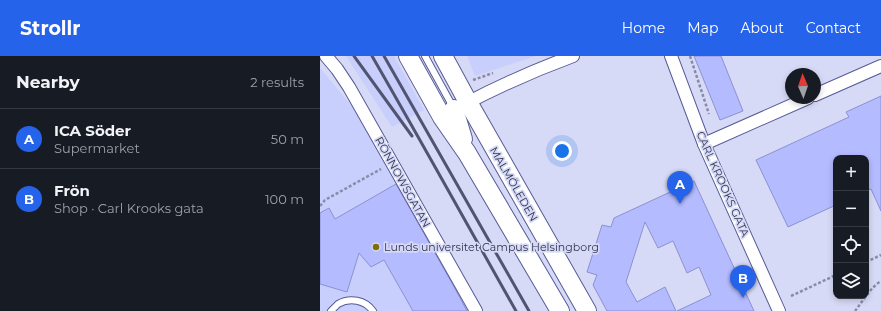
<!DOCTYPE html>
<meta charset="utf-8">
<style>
body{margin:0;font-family:Montserrat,sans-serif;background:#242831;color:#f1f3f6}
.controls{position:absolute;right:12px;bottom:12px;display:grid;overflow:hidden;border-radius:8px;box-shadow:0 2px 6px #0003}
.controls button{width:36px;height:36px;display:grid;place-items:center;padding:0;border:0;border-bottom:1px solid #363941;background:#171b24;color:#f1f3f6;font:20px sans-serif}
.compass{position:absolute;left:465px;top:12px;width:36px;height:36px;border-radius:50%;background:#171b24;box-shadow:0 2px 6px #0003;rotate:358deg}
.you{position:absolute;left:242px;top:95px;width:14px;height:14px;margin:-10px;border:3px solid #fff;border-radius:50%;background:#1a73e8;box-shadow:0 0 0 6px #1a73e833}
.badge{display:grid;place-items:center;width:26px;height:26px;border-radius:50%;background:#2563eb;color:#fff;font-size:13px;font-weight:700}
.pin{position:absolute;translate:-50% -33px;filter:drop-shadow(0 1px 2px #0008)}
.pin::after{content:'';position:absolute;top:21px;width:14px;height:12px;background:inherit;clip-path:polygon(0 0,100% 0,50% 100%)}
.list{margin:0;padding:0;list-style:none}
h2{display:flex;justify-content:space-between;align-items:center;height:52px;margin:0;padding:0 16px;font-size:17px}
h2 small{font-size:13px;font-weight:400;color:#9ea1a6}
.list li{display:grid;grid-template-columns:26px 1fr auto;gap:12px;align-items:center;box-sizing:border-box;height:60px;padding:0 16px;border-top:1px solid #363941}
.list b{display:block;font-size:15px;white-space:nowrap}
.list p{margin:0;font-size:13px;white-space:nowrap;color:#9ea1a6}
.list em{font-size:13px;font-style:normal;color:#9ea1a6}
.icon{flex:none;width:22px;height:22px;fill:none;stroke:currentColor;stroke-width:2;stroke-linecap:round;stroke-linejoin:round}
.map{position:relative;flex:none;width:561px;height:255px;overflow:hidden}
header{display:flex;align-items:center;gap:24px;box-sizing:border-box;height:56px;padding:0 20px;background:#2563eb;color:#fff}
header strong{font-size:19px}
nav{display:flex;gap:22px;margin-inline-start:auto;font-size:14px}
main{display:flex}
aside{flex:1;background:#171b24}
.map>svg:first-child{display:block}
</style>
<header>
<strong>Strollr</strong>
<nav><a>Home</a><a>Map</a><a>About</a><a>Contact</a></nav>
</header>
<main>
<aside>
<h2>Nearby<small>2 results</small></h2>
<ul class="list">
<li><span class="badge">A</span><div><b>ICA Söder</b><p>Supermarket</p></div><em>50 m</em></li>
<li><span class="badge">B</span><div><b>Frön</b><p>Shop · Carl Krooks gata</p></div><em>100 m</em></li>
</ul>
</aside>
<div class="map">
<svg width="561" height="255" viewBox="0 0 561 255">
<rect width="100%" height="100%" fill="#d6daf6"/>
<g fill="#c9cffc">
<polygon points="26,0 74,0 104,54 72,71"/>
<polygon points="147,0 216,0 155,20"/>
<polygon points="0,12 35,54 78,127 147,255 0,255"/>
</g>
<g fill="#b4bbff" stroke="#8b91d2">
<polygon points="374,0 401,0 423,55 400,64"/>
<polygon points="561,40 561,155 551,133 546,135 546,102 516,102 516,149 468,171 436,104 529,61 526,56"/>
<polygon points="374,125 434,255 357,255 391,239 379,211 367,217 353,185 338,192 325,166 306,226 317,246 345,231 356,255 287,255 273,229 277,219 267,216 282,169 291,171 294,162"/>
<polygon points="76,128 133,229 147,255 93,255 64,204 51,211 39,197 27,236 0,228 0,157 9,152 15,163"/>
</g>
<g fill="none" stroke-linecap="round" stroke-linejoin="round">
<defs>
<g id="service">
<polyline points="105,0 133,51"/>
<path d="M11,255C13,253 16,250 18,248C30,241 45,244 53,255"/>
</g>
<g id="minor">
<polyline points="6,0 17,13 29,31 156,255"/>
<polyline points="351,0 384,88 459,255"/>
<polyline points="495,39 561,10"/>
<path d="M143,49C179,30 215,14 253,0"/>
<polyline points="384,88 488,42"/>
</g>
<g id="secondary">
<polyline points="88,0 122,61 147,97 240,255"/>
<polyline points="123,0 148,46 267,255"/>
<polyline points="134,53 143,83"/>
</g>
</defs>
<use href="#service" stroke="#575b97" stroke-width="8"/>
<use href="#minor" stroke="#575b97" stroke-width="14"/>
<use href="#secondary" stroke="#575b97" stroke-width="20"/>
<g stroke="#898ca8" stroke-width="2.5" stroke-dasharray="3 2" stroke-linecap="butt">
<polyline points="370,0 389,58"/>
<polyline points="153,24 173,17"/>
<polyline points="0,150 5,144 61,113"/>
<polyline points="546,206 561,199"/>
<polyline points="471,240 516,219"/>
<path d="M535,255C543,245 550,232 561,225"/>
</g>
<use href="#service" stroke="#fff" stroke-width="6"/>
<use href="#minor" stroke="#fff" stroke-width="12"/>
<use href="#secondary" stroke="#fff" stroke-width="18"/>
<g stroke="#515470" stroke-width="3">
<polyline points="34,0 92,80"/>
<path d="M52,0C101,85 148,170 196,255"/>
<polyline points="64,0 209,255"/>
</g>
</g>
<circle fill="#7e6f0d" stroke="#d6daf6" stroke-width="1.5" cx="56" cy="191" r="4"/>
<g text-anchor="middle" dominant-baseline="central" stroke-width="3.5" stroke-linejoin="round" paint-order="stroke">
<g font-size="11" fill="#31344f" stroke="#d6daf6">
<text transform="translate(83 126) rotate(61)">RÖNNOWSGATAN</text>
<text transform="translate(194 128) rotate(60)">MALMÖLEDEN</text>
<text transform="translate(403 128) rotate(66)">CARL KROOKS GATA</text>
</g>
<g font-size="11" fill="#31344f" stroke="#d6daf6" text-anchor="start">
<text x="64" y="191">Lunds universitet Campus Helsingborg</text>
</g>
</g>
</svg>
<div class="controls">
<button>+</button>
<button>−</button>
<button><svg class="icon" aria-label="locate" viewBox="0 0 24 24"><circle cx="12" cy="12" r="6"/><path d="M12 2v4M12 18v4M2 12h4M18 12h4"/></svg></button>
<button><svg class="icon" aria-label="layers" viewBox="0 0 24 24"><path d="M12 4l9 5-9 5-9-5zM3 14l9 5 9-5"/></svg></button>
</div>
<svg class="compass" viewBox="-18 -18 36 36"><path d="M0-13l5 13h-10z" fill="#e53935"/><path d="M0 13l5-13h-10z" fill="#9ea1a6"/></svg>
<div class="you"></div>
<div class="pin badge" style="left:360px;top:148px">A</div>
<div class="pin badge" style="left:423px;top:242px">B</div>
</div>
</main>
